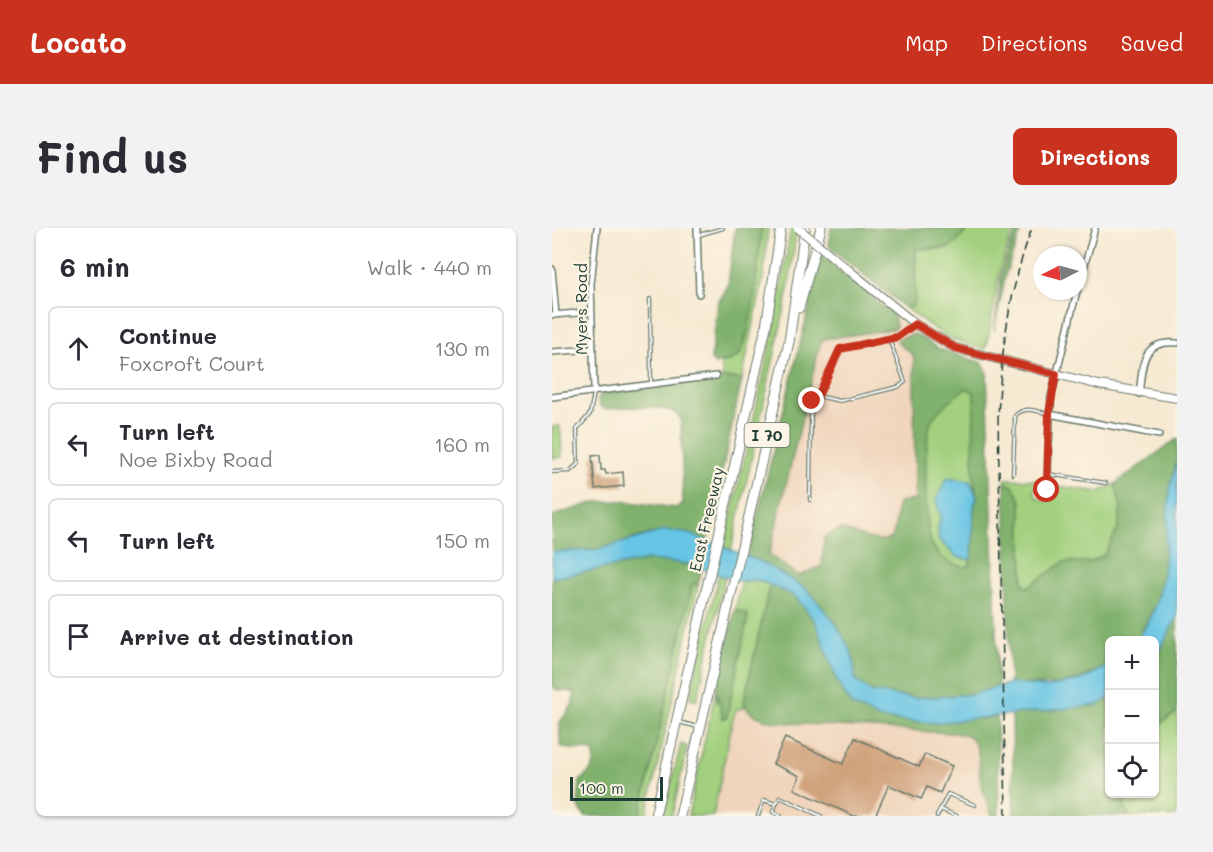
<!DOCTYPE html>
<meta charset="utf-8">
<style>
body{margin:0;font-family:Mali,sans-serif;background:#f2f2f3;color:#2b2b33}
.controls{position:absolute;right:18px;bottom:18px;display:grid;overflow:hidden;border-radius:9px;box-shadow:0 2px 4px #0004}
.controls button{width:54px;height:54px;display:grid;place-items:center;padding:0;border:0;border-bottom:2px solid #e1e1e2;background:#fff;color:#2b2b33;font:30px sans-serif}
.compass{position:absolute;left:481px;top:18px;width:54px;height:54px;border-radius:50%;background:#fff;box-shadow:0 2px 4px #0004;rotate:264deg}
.scale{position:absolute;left:18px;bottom:15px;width:93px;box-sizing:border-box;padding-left:6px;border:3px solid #1f3d34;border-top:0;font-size:16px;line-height:21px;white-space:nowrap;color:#1f3d34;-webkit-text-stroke:4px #fcf5e5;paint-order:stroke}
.stop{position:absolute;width:18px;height:18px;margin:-14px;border:4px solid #c8321e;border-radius:50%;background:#fff}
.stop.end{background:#c8321e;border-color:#fff;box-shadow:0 2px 6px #0008}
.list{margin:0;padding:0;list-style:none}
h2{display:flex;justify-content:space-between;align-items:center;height:78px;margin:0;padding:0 24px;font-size:26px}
h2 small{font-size:20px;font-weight:400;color:#7c7c81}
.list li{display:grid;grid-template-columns:39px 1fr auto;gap:18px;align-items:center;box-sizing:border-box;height:84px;margin:0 12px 12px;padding:0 12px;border:2px solid #e1e1e2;border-radius:9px}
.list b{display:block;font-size:22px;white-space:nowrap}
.list p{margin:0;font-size:20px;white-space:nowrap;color:#7c7c81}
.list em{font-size:20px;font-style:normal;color:#7c7c81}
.icon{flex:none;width:33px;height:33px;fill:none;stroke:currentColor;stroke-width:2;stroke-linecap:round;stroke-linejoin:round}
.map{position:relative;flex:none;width:625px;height:588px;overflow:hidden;border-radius:9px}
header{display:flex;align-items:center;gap:36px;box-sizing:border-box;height:84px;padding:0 30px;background:#c8321e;color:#fff}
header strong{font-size:28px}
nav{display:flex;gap:33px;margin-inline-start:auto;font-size:21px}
.intro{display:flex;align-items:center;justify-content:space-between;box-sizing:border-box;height:144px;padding:0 36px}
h1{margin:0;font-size:42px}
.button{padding:15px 27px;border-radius:9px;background:#c8321e;color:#fff;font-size:21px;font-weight:700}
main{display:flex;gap:36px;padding:0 36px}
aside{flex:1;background:#fff;border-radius:9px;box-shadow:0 2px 4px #0004}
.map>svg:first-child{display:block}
</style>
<header>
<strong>Locato</strong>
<nav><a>Map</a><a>Directions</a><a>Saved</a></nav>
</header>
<div class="intro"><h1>Find us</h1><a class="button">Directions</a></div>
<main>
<aside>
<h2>6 min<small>Walk · 440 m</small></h2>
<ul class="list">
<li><svg class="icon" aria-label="ahead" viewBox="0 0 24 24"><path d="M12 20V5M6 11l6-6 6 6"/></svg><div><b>Continue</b><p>Foxcroft Court</p></div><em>130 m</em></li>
<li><svg class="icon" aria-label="left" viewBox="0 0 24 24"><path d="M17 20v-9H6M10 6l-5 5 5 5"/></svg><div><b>Turn left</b><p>Noe Bixby Road</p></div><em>160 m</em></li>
<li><svg class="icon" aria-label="left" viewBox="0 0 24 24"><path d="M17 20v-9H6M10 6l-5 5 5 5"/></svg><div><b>Turn left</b></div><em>150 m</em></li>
<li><svg class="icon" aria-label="arrive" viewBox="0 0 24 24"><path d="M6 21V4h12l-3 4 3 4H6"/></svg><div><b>Arrive at destination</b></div></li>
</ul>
</aside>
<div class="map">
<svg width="625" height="588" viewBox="0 0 625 588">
<rect width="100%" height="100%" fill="#fcf5e5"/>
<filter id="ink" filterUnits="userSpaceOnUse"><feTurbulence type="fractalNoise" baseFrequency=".0167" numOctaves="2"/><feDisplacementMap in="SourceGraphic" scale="12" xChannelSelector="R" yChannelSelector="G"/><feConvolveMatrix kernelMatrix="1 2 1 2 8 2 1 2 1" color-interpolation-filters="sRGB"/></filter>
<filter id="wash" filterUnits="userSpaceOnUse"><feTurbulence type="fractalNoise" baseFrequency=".008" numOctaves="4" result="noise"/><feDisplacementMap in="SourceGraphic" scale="24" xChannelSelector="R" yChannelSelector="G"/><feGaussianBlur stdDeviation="1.35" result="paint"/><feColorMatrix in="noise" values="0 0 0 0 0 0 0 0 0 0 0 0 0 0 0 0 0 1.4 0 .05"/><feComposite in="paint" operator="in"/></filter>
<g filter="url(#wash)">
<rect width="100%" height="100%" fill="#f7ead3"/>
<g fill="#f0d5bc">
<polygon points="342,88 363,106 346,115 361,126 362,130 363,272 348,274 345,278 341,308 337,312 330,313 289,301 270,315 270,338 247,348 217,327 217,322 268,116 272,111 340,101 344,98"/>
<polygon points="188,479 193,479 206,489 223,494 413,506 419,509 425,522 429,558 440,588 161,588 181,490"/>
</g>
<g fill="#a2d07e" stroke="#608659" stroke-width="1.5">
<polygon points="210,0 216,0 211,51 190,151 171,150 169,136 187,129 193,115"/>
<polygon points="239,0 245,0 235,69 179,323 172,321 222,101"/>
<polygon points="417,0 462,0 448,42 435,116 432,121 394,109 355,81 363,71 364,21 394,21"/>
<path d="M414,160L422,164L423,261L418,253L389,289L386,299L417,332L420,328L418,337L413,339C399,337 387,330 380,317C372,302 371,205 379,192C387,180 403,168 414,160Z"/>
<polygon points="8,198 10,229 0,230 0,199"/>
<polygon points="454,251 487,252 482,263 485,270 494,274 505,267 504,258 547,264 563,256 569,279 566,301 552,327 538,334 512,334 476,359 471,356 469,273 461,258 453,255"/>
<polygon points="167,346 173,348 145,472 138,470"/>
<polygon points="207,352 221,358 217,360 192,473 193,479 184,482 181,490 161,588 136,588 164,461 165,475 186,383 182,386 190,353"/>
<polygon points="141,354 146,357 94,588 88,588"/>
<polygon points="625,484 625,588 578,588 573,581 574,566 602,566 603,499"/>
<polygon points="129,516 135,519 120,588 111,588"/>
</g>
<g fill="#81b26d" stroke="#507850" stroke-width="1.5" fill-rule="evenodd">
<path d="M183,0H210C205,42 203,90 187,129L163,136L159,132L166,75L176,58Z"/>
<polygon points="279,0 417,0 417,1 399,19 364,21 363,71 362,77 355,81 277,18"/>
<polygon points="465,0 470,0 454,45 442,103 450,43"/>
<path d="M270,27L342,88L344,99L340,101L272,111L268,116L217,327L247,348L270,338L272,309L289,301C300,305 336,320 341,307C344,298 344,287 345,278L348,274L363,272L362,130L360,126L346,115L345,111L363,106L387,121L431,135L435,144L446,458L422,466L363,470L319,464L304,453L300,425L284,396L210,334L195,329ZM414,160L422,164L421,246L425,269L422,278L418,337L413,339C399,337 387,330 380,317C372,302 371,205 380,192C387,180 403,168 414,160Z"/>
<path d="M171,150L190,151L155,314C107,293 93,310 47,321C32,324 15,323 0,324V288L44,274L69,273L124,280L131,276L129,191C118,173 73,180 53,181L48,178L46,171L51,165Z"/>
<path d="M625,211V231L618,264L613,335L605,374L587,409L584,412H558L557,437C520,458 501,459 458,455L453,255L461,258L469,273L471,356L476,359L512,334H538L552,327L566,301L569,279L563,256Z"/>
<path d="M96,332L137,336L150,341L146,357L141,355L88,588H33L26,578L28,553C38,544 46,538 41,523L12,520L8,517V494L20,478L23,464L5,462L0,458V350Z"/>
<path d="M221,358L243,368L264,394L285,453L299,477L430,491L445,488L447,588H440C438,578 433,570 430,560C424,542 433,516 413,506L223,494C211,491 195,487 192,473L217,360Z"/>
<polygon points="186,383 195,386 196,389 175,489 171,491 164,461 182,386"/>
<polygon points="625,389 625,484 603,499 603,432"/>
<polygon points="557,470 558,566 574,566 573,581 578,588 462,588 460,486 546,477"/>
</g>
<g fill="#66c4e4" stroke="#42808c" stroke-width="1.5">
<path d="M625,231V389L603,432L602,412H584C619,374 611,310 618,263C619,253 623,242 625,231Z"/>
<polygon points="395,250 418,253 425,269 422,278 420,328 417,332 405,329 387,312 386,299 389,289 384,272"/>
<polygon points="114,302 138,306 210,334 255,361 284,396 300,425 304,453 319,464 363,470 422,466 458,455 495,459 532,451 557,437 557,470 546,477 382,495 329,491 299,477 285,453 264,394 243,368 207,352 185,353 137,336 96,332 0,350 0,324 44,322"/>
</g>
<g id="blocks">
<g fill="#d0a27b">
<polygon points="48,227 49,242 53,242 54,246 71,244 72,258 43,261 40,228"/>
<polygon points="233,510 291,536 303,510 367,539 373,526 400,538 388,565 375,559 369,571 337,557 323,588 302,588 242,561 248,548 221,536"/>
</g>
</g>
</g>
<g filter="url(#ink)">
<use href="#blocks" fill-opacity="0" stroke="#6b7a6c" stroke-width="1.5"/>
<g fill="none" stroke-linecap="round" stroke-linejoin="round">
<defs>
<g id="lane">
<polyline points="147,7 171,0"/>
<polyline points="98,71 99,156"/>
<polyline points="337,111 353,154 346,159 288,173 266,168 288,121 337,111 345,109 361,98"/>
<polyline points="0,244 18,243 26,236 25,201 38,186 42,165"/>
<path d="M461,246L463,188C472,177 485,183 497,186"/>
<polyline points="496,246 554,255"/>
<polyline points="258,272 259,182 260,173 266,168"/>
<polyline points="126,494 147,499"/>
<polyline points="224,576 221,584 229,588"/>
<polyline points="388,581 405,588"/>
<polyline points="206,588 212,572 224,576 228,569 269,588"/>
<polyline points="385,588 396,566 423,577"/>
</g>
<g id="street">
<polyline points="145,0 147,66"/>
<polyline points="0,41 4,87"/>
<polyline points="526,61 543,0"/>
<polyline points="0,87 39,84"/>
<polyline points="0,124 40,121"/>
<polyline points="42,162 39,56 45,0"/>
<path d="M587,166C591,138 588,112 625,115"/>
<polyline points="0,169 164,148"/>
<polyline points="497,186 607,207"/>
<polyline points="495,263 499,169 525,63"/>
</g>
<polyline id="secondary" points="293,39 363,96 403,120 547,157 625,170"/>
<g id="highway">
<polyline points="247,80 269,0"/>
<polyline points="103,588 214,99 229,0"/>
<polyline points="128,588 237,114 253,0"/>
</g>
</defs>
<use href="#lane" stroke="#6b7a6c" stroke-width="4.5"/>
<use href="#street" stroke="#6b7a6c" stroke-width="8"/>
<use href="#secondary" stroke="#6b7a6c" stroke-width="10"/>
<use href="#highway" stroke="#6b7a6c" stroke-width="11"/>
<use href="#lane" stroke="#fff" stroke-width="2"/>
<use href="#street" stroke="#fff" stroke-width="5"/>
<use href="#secondary" stroke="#fff" stroke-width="8"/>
<use href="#highway" stroke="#fff" stroke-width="9"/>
<path stroke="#1f3d34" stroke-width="1.5" stroke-dasharray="9 4.5" stroke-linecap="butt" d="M454,588L446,190C449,124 457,62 480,0"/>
<defs>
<polyline id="secondary-bridge" points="246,0 293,39"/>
</defs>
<use href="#secondary-bridge" stroke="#6b7a6c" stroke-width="10" stroke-linecap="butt"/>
<use href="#secondary-bridge" stroke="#fff" stroke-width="8"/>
</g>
</g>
<g fill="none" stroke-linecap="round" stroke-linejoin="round" filter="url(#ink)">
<polyline stroke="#c8321e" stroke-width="8" points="260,173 266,168 288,121 345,109 363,96 403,120 504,146 497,186 495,262"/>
</g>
<g text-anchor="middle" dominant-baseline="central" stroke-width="4.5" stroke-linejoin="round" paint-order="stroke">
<rect fill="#fcf5e5" stroke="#617469" stroke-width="1.5" x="192.5" y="195" width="45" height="24" rx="4.5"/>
<g font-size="15" font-weight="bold" fill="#1f3d34">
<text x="215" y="207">I 70</text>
</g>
<g font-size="16" fill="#1f3d34" stroke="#fcf5e5">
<text transform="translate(28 81) rotate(-90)">Myers Road</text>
<text transform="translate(154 291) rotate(-77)">East Freeway</text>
</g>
</g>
</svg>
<div class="controls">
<button>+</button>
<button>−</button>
<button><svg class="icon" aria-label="locate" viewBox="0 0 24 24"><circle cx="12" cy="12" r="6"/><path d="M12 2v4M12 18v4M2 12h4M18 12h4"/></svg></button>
</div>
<svg class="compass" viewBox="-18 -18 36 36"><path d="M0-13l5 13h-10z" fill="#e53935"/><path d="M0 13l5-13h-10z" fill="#7c7c81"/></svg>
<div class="scale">100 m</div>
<div class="stop" style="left:495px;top:262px"></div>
<div class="stop end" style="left:260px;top:173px"></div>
</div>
</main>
